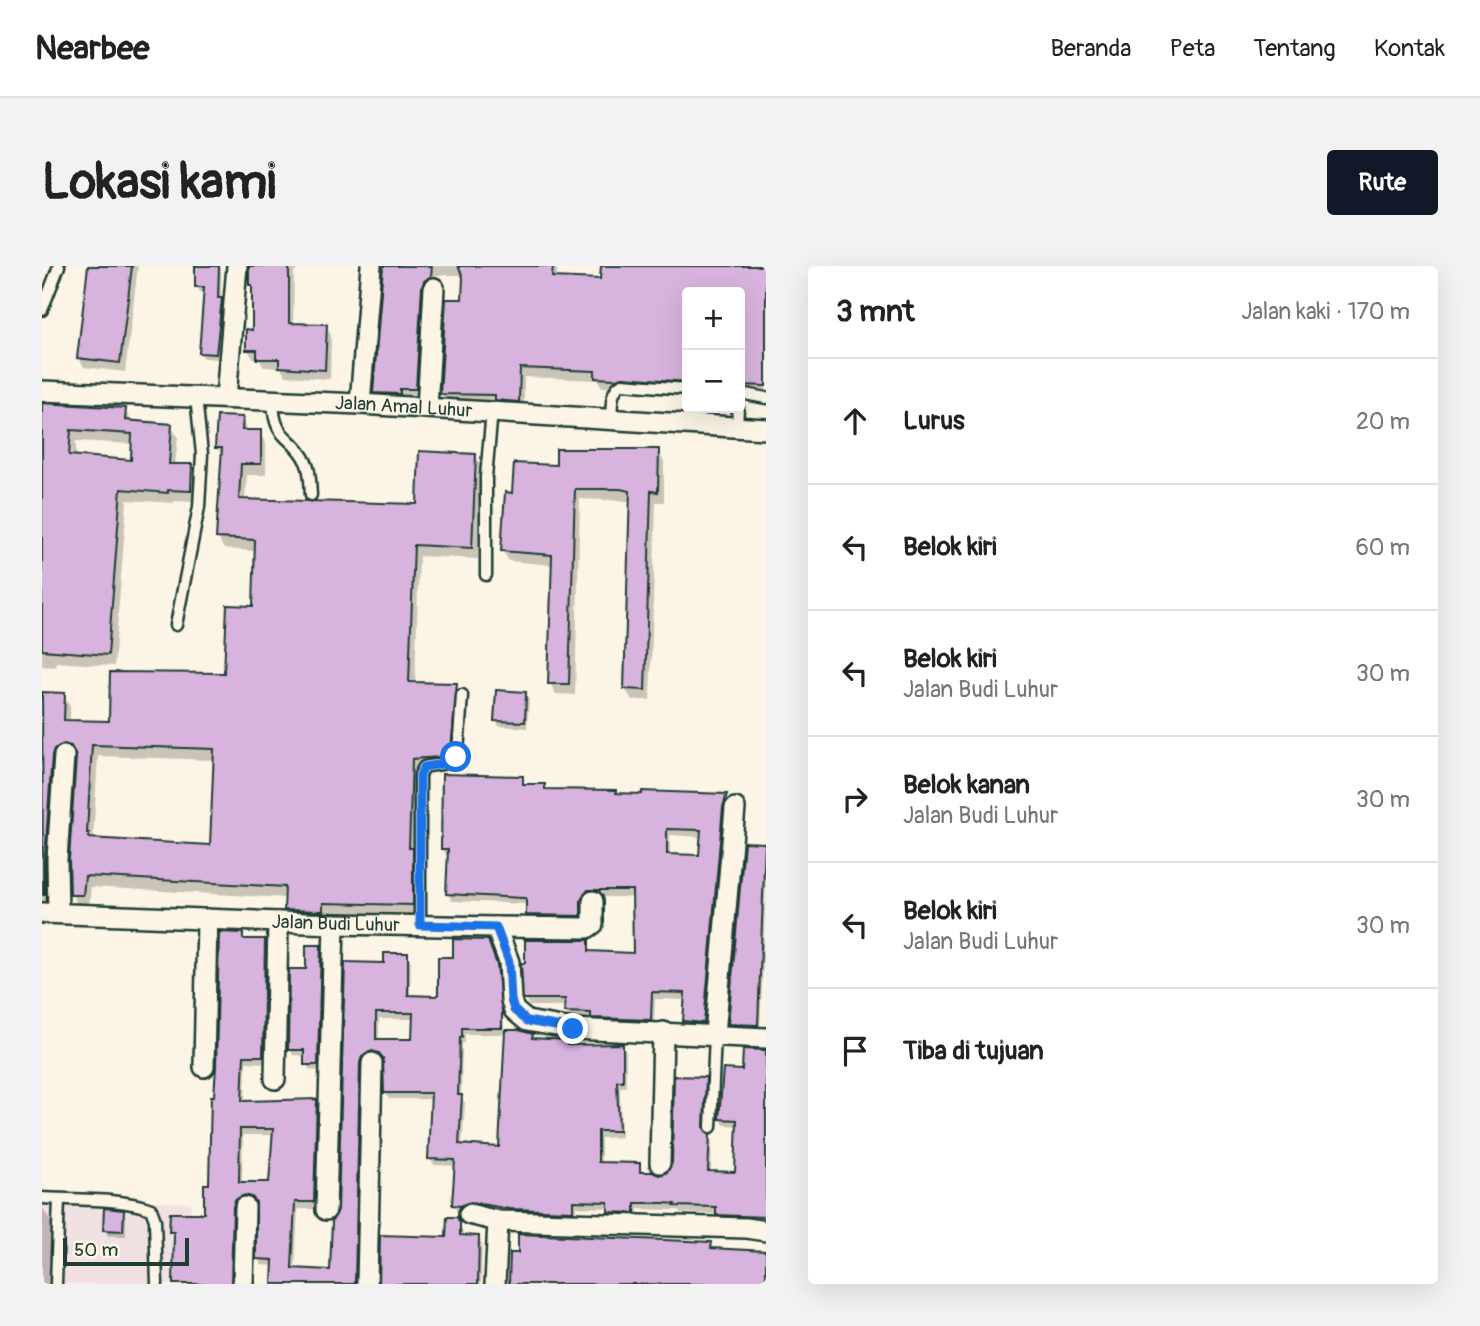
<!DOCTYPE html>
<html lang="id">
<meta charset="utf-8">
<style>
body{margin:0;font-family:Pangolin,sans-serif;background:#f2f2f2;color:#222}
.controls{position:absolute;right:21px;top:21px;display:grid;overflow:hidden;border-radius:7px;box-shadow:0 7px 28px #0002}
.controls button{width:63px;height:63px;display:grid;place-items:center;padding:0;border:0;border-bottom:2px solid #e0e0e0;background:#fff;color:#222;font:35px sans-serif}
.scale{position:absolute;left:21px;bottom:18px;width:126px;box-sizing:border-box;padding-left:7px;border:4px solid #1f3d34;border-top:0;font-size:19px;line-height:24px;white-space:nowrap;color:#1f3d34;-webkit-text-stroke:5px #fcf5e5;paint-order:stroke}
.stop{position:absolute;width:21px;height:21px;margin:-16px;border:5px solid #1a73e8;border-radius:50%;background:#fff}
.stop.end{background:#1a73e8;border-color:#fff;box-shadow:0 2px 7px #0008}
.list{margin:0;padding:0;list-style:none}
h2{display:flex;justify-content:space-between;align-items:center;height:91px;margin:0;padding:0 28px;font-size:30px}
h2 small{font-size:23px;font-weight:400;color:#767676}
.list li{display:grid;grid-template-columns:46px 1fr auto;gap:21px;align-items:center;box-sizing:border-box;height:126px;padding:0 28px;border-top:2px solid #e0e0e0}
.list b{display:block;font-size:26px;white-space:nowrap}
.list p{margin:0;font-size:23px;white-space:nowrap;color:#767676}
.list em{font-size:23px;font-style:normal;color:#767676}
.icon{flex:none;width:38px;height:38px;fill:none;stroke:currentColor;stroke-width:2;stroke-linecap:round;stroke-linejoin:round}
.map{position:relative;flex:none;width:724px;height:1018px;overflow:hidden;border-radius:7px}
header{display:flex;align-items:center;gap:42px;box-sizing:border-box;height:98px;padding:0 35px;background:#fff;border-bottom:2px solid #e0e0e0}
header strong{font-size:33px}
nav{display:flex;gap:38px;margin-inline-start:auto;font-size:24px}
.intro{display:flex;align-items:center;justify-content:space-between;box-sizing:border-box;height:168px;padding:0 42px}
h1{margin:0;font-size:49px}
.button{padding:18px 32px;border-radius:7px;background:#111827;color:#fff;font-size:24px;font-weight:700}
main{display:flex;gap:42px;padding:0 42px}
aside{flex:1;background:#fff;border-radius:7px;box-shadow:0 7px 28px #0002}
.map>svg:first-child{display:block}
</style>
<header>
<strong>Nearbee</strong>
<nav><a>Beranda</a><a>Peta</a><a>Tentang</a><a>Kontak</a></nav>
</header>
<div class="intro"><h1>Lokasi kami</h1><a class="button">Rute</a></div>
<main>
<div class="map">
<svg width="724" height="1018" viewBox="0 0 724 1018">
<rect width="100%" height="100%" fill="#fcf5e5"/>
<filter id="ink" filterUnits="userSpaceOnUse"><feTurbulence type="fractalNoise" baseFrequency=".0143" numOctaves="2"/><feDisplacementMap in="SourceGraphic" scale="14" xChannelSelector="R" yChannelSelector="G"/><feConvolveMatrix kernelMatrix="1 2 1 2 8 2 1 2 1" color-interpolation-filters="sRGB"/></filter>
<g filter="url(#ink)">
<polygon fill="#f1e1e3" points="0,931 149,937 146,1018 0,1018"/>
<g fill="#0003" fill-rule="evenodd">
<polygon points="47,0 96,0 83,106 42,101 37,92"/>
<polygon points="155,0 178,0 179,2 179,34 182,40 177,93 162,92 158,86 163,26 158,26 155,21"/>
<polygon points="209,0 255,0 255,5 252,5 251,59 284,60 289,69 288,113 244,110 239,102 222,101 217,93 211,92 205,83 212,65"/>
<polygon points="343,0 515,0 515,13 560,14 560,0 724,0 724,129 698,127 698,26 645,26 645,124 560,121 556,114 482,111 482,144 405,137 400,128 422,35 422,9 394,9 378,132 338,135 333,126"/>
<path d="M0,139L83,144L90,157L129,160L136,171L133,199L149,200L155,211L154,236L132,235V237L85,234L72,400L14,396L13,401L0,400ZM34,175L91,178L90,196L34,192Z"/>
<path d="M200,152L206,166H217L224,178V209H205L203,234L377,240L433,189L440,201L436,293L377,290L373,418L414,419L420,430L414,497L406,502L376,504L373,590L376,595V650L286,648V656L251,655L244,643V632L49,621L47,640H36L30,628L36,491L29,489L9,641L0,648V428L22,429L28,440V456L68,457L184,409L212,341L214,285L182,283L176,272L181,191L175,181ZM56,490L173,494L170,581L51,574Z"/>
<polygon points="616,185 622,196 622,236 614,236 608,434 590,434 583,423 589,235 538,233 533,429 514,428 508,417 511,299 467,295 461,285 472,229 516,201"/>
<polygon points="483,428 487,433 485,462 457,460 454,455"/>
<path d="M480,512L484,520H502L505,524L575,529H684L688,536L665,763L647,762L643,755L644,734L613,733L612,761L555,758L552,754L528,753L524,746V740H487L483,732L546,676L550,687L592,689L591,631H550L542,657L490,656L486,649V638L410,635L406,628L407,590H405L400,582ZM628,569L660,571L659,591L628,590Z"/>
<polygon points="722,578 724,582 724,621 718,765 691,763 688,758"/>
<path d="M200,669L203,674L222,675L226,682L224,797L204,796L203,837L274,834L278,841L275,943H256L253,1004L290,1006L298,945L305,698H343L365,689L369,695L368,731L398,730L413,692L449,683L458,707L462,765L477,766L489,770L492,774L524,776L526,781L580,779L584,786V821H578L579,871L559,872V898L597,899L601,907L617,911L626,909L663,813L667,819L664,867L670,876L669,907L695,908L697,860L682,859L679,853L702,806L724,786V957L679,955L675,948L638,947L637,944H628L596,943V953L571,952L567,942L534,941V951L415,946L412,939L414,900L392,899L388,893L391,833H347L343,826L341,792H329L317,1018H231L233,1000L219,999L216,992L215,937L207,935L192,1018H133V972L129,965L164,949L174,832ZM337,753H373L372,774H337ZM423,768H464L458,883L420,880L423,837L419,831L420,777H423ZM201,869H232L229,918H200Z"/>
<polygon points="278,681 282,687 278,805 268,804 264,798 264,790 251,789 248,783 266,705"/>
<polygon points="0,941 11,959 8,1018 0,1018"/>
<polygon points="81,946 84,952 84,970 66,970 63,964"/>
<polygon points="414,953 421,965 421,971 436,971 440,978 439,1018 338,1018 406,973"/>
</g>
<g fill="#d8b3dd" stroke="#1f3d34" stroke-width="2" fill-rule="evenodd">
<polygon points="46,0 90,0 78,97 35,92"/>
<polygon points="153,0 177,0 176,32 180,32 174,88 157,87 162,21 153,21"/>
<polygon points="207,0 247,0 247,57 285,58 283,104 237,101 237,93 215,93 215,84 204,84 204,63 210,64 210,19 207,19"/>
<polygon points="341,0 390,0 389,10 382,15 380,21 374,123 358,123 358,128 331,127"/>
<polygon points="416,0 511,0 510,11 558,13 559,0 724,0 724,120 698,119 698,26 645,26 645,116 581,111 574,113 553,112 553,105 478,102 477,136 453,134 453,129 398,128 404,33 420,33 421,11"/>
<path d="M0,137L84,142L83,154L130,158L127,198H150L149,225L126,224V227L79,223L66,389L0,384ZM29,164L90,168L89,194L27,189Z"/>
<path d="M175,150L201,151L200,164H219V198H199L197,233L375,238L377,185L434,188L430,282L372,279L367,416L415,417L409,485L399,491L370,493L367,582H371V639L281,637V645L242,644L243,621L43,610L41,629H28L27,593L34,491L29,480L22,478L12,483L10,489L3,592V629H1L0,426L23,427L22,454L67,455L68,406L182,407L185,339L211,340L213,274L174,272L180,182H173ZM50,479L172,483L168,579L47,572V567H45Z"/>
<polygon points="514,183 617,183 616,226 609,225 603,424 582,423 588,225 578,223 533,223 527,418 506,418 510,289 459,285 463,226 470,227 472,197 514,199"/>
<polygon points="454,424 484,426 483,456 452,455"/>
<path d="M400,508L481,510V518H503V523L574,524V527L600,528V525L685,528L681,541L662,757L641,755L643,727L610,726L609,754L549,752V747L522,746L523,733H481L479,697H483V674H547V685L591,687L590,624H546L539,634V650L484,649V632H480L404,628L406,583H399ZM625,563L659,564L657,589L625,588Z"/>
<polygon points="702,576 723,577 716,759 686,758"/>
<path d="M177,666L201,667V673H223L221,790H202L200,835L275,833L272,936H253L250,1002L288,1004L290,955L296,944L303,696L342,697V687H366V729L393,730L396,729V691H411V673L446,674L455,699L460,745V762H420V771H418L416,829H420L417,878L457,881L463,764H477L491,768L490,772L525,774V779L581,778V815H575L577,865H556V896L598,897V906H610L617,909L624,907L630,897L632,810L664,811L662,861L668,868L666,905L693,906L695,854L677,853L681,803L700,804L701,783L724,784V951L674,949V941L632,940L633,938L623,937H593V947L566,946V936L531,935V945L467,943L429,936L418,940L410,939L413,894L386,893L389,827H342L341,792L337,787L330,785L320,790L318,797L313,1018H230L231,994L214,993V936L210,931L203,929L193,934L191,941L189,1018H131L132,966H127L128,947H162V918H167L169,830H172L174,801ZM334,747H371L370,773H334ZM198,863H231L227,916H197Z"/>
<polygon points="264,679 279,679 276,799 262,799 262,784 246,784 247,703 264,703"/>
<polygon points="62,942 82,944 81,965 61,964"/>
<polygon points="405,951 415,951 418,957 418,969 437,970 436,1018 337,1018 338,969 404,971"/>
<polygon points="476,968 670,976 669,982 724,985 724,1018 467,1018 468,987 476,987"/>
</g>
<g fill="none" stroke-linecap="round" stroke-linejoin="round">
<defs>
<g id="service">
<polyline points="0,44 17,0"/>
<polyline points="698,127 724,132"/>
<path d="M231,134C232,177 250,167 264,196C269,206 268,219 269,229"/>
<path d="M569,153C570,141 568,124 580,118L645,123"/>
<polyline points="695,162 696,142"/>
<polyline points="444,309 444,211 450,145"/>
<polyline points="134,359 157,241 160,188 154,131"/>
<path d="M378,659V509L382,501C395,498 409,500 416,487L420,429"/>
<polyline points="669,861 673,768"/>
<path d="M0,932C31,934 81,932 109,943L113,954L115,1018"/>
<polyline points="14,1018 17,933"/>
</g>
<g id="minor">
<path id="s1" d="M0,125L318,138L724,163"/>
<polyline points="184,132 195,0"/>
<polyline points="318,138 329,0"/>
<polyline points="385,142 392,22"/>
<path id="s2" d="M0,647L292,658L454,661L467,696L469,734L472,744L485,755L531,763L724,772"/>
<polyline points="16,647 15,593 22,490"/>
<polyline points="454,661 545,662 551,658 551,635"/>
<polyline points="673,768 693,542"/>
<polyline points="162,801 165,653"/>
<polyline points="233,813 236,656"/>
<polyline points="618,897 621,766"/>
<polyline points="284,944 292,658"/>
<polyline points="427,948 456,955 704,962 724,965"/>
<polyline points="201,1018 203,941"/>
<polyline points="325,1018 330,797"/>
<polyline points="453,1018 456,955"/>
</g>
</defs>
<use href="#service" stroke="#1f3d34" stroke-width="15"/>
<use href="#minor" stroke="#1f3d34" stroke-width="24"/>
<use href="#service" stroke="#fcf5e5" stroke-width="10"/>
<use href="#minor" stroke="#fcf5e5" stroke-width="19"/>
</g>
</g>
<g fill="none" stroke-linecap="round" stroke-linejoin="round" filter="url(#ink)">
<polyline stroke="#1a73e8" stroke-width="9" points="414,491 407,497 382,501 378,509 378,659 454,661 467,696 469,734 472,744 485,755 531,763"/>
</g>
<g text-anchor="middle" dominant-baseline="central" stroke-width="6" stroke-linejoin="round" paint-order="stroke">
<g font-size="19" fill="#1f3d34" stroke="#fcf5e5">
<text stroke="none"><textPath href="#s1" startOffset="362">Jalan Amal Luhur</textPath></text>
<text stroke="none"><textPath href="#s2" startOffset="294">Jalan Budi Luhur</textPath></text>
</g>
</g>
</svg>
<div class="controls">
<button>+</button>
<button>−</button>
</div>
<div class="scale">50 m</div>
<div class="stop" style="left:414px;top:491px"></div>
<div class="stop end" style="left:531px;top:763px"></div>
</div>
<aside>
<h2>3 mnt<small>Jalan kaki · 170 m</small></h2>
<ul class="list">
<li><svg class="icon" aria-label="ahead" viewBox="0 0 24 24"><path d="M12 20V5M6 11l6-6 6 6"/></svg><div><b>Lurus</b></div><em>20 m</em></li>
<li><svg class="icon" aria-label="left" viewBox="0 0 24 24"><path d="M17 20v-9H6M10 6l-5 5 5 5"/></svg><div><b>Belok kiri</b></div><em>60 m</em></li>
<li><svg class="icon" aria-label="left" viewBox="0 0 24 24"><path d="M17 20v-9H6M10 6l-5 5 5 5"/></svg><div><b>Belok kiri</b><p>Jalan Budi Luhur</p></div><em>30 m</em></li>
<li><svg class="icon" aria-label="right" viewBox="0 0 24 24"><path d="M7 20v-9h11M14 6l5 5-5 5"/></svg><div><b>Belok kanan</b><p>Jalan Budi Luhur</p></div><em>30 m</em></li>
<li><svg class="icon" aria-label="left" viewBox="0 0 24 24"><path d="M17 20v-9H6M10 6l-5 5 5 5"/></svg><div><b>Belok kiri</b><p>Jalan Budi Luhur</p></div><em>30 m</em></li>
<li><svg class="icon" aria-label="arrive" viewBox="0 0 24 24"><path d="M6 21V4h12l-3 4 3 4H6"/></svg><div><b>Tiba di tujuan</b></div></li>
</ul>
</aside>
</main>
